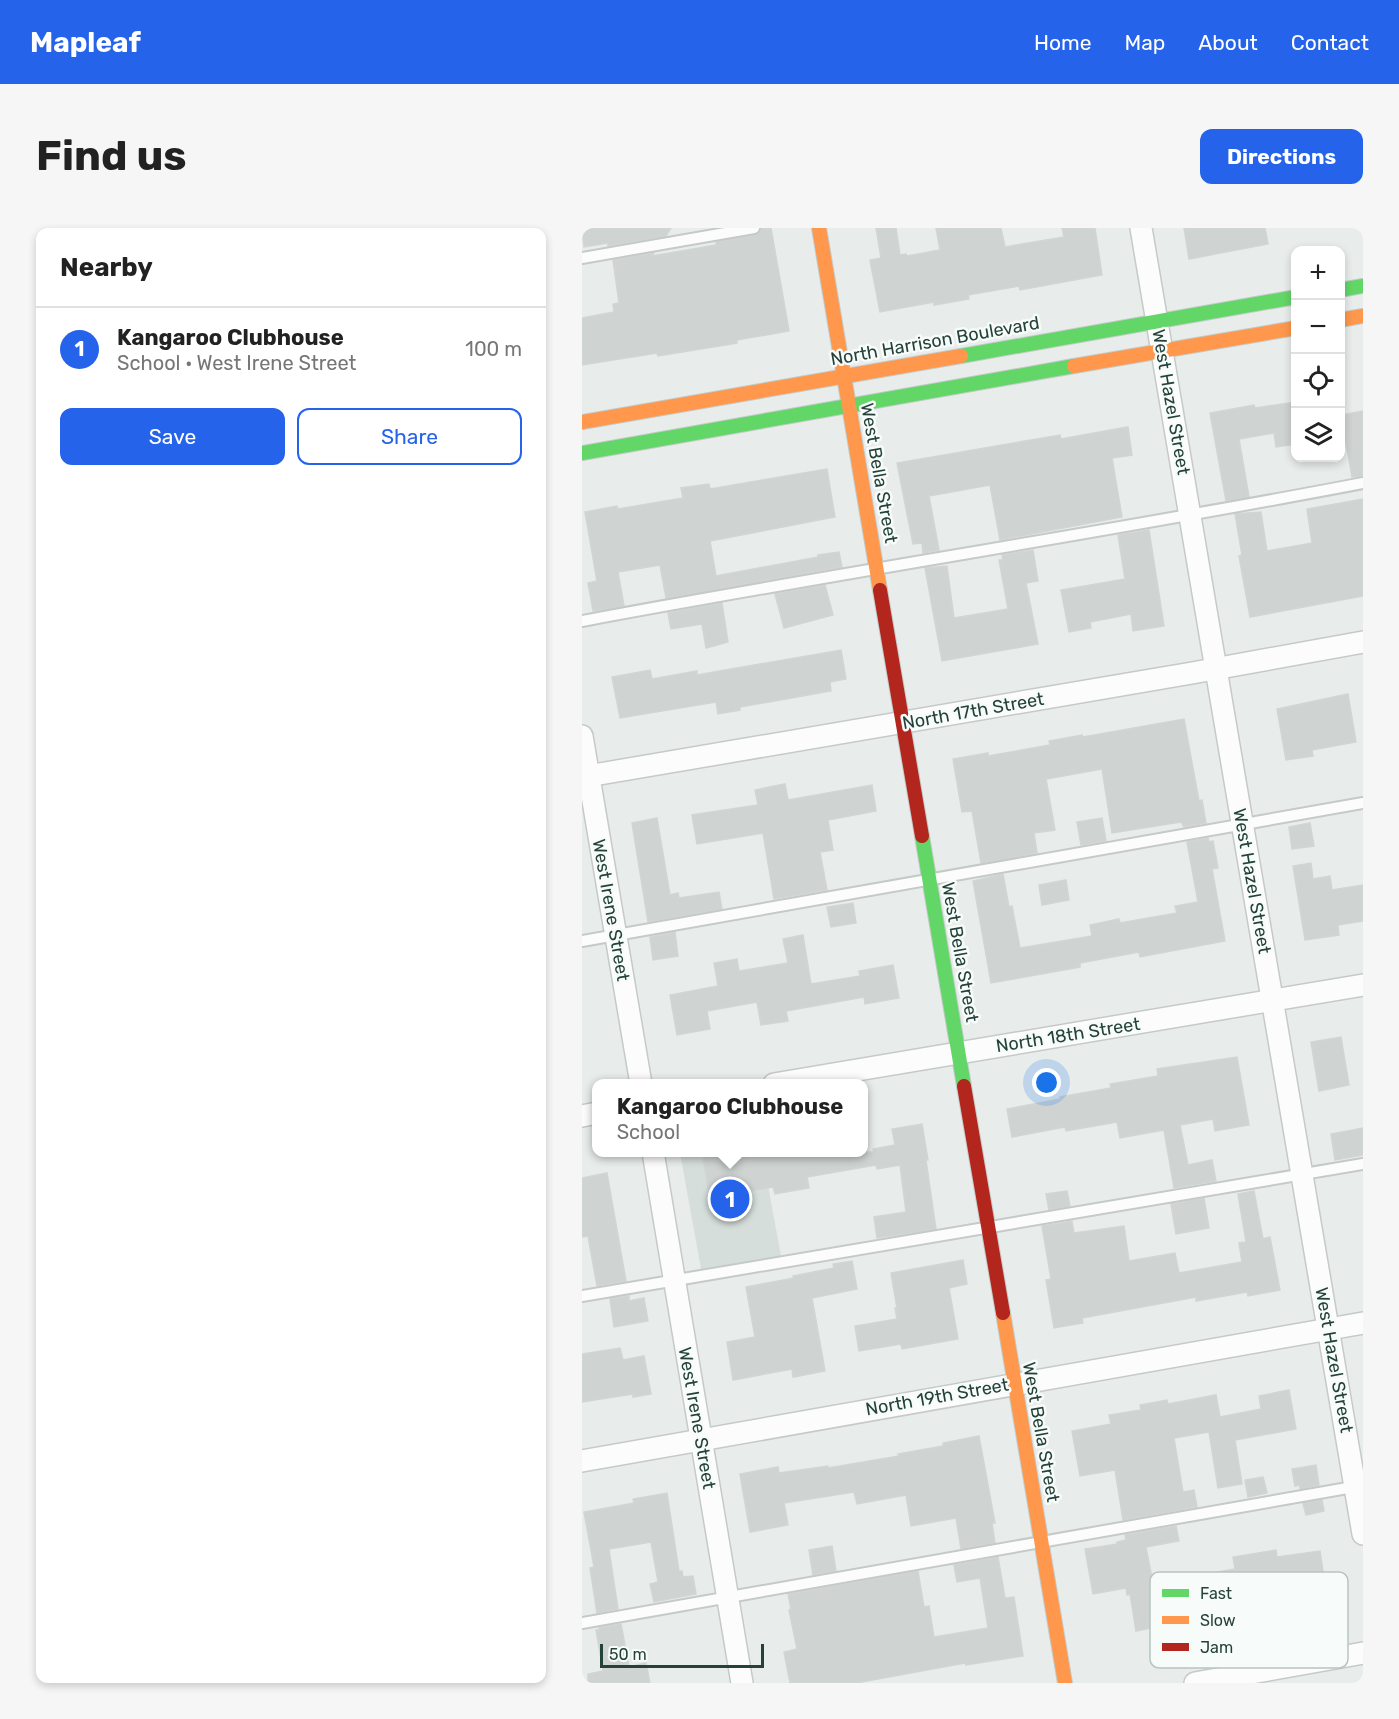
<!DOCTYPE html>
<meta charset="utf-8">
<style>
body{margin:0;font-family:Rubik,sans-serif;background:#f6f6f6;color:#222}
.controls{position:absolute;right:18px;top:18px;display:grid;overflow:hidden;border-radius:12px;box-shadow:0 3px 9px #0003}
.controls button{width:54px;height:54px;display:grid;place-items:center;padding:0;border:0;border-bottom:2px solid #e0e0e0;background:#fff;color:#222;font:30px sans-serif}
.scale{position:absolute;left:18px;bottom:15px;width:164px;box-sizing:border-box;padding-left:6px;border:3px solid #24423a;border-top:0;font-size:16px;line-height:21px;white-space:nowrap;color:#24423a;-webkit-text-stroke:4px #f7fbf9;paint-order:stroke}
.you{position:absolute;left:465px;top:855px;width:21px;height:21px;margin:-15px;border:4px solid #fff;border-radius:50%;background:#1a73e8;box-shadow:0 0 0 9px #1a73e833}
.badge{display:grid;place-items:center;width:39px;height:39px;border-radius:50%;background:#2563eb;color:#fff;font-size:20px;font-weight:700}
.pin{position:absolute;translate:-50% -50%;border:3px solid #fff;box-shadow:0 2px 6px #0006}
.popup{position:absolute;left:10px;top:851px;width:276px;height:78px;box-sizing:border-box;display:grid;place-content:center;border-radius:12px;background:#fff;filter:drop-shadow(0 2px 4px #0005);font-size:20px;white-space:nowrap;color:#767676}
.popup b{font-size:22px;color:#222}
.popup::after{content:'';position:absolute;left:50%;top:100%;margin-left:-12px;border:12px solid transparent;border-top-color:#fff}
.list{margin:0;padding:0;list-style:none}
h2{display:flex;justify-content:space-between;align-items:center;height:78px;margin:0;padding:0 24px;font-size:26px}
h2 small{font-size:20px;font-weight:400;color:#767676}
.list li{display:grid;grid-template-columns:39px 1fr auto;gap:18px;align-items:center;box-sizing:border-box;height:84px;padding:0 24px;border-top:2px solid #e0e0e0}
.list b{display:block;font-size:22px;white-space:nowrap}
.list p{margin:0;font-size:20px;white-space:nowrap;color:#767676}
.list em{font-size:20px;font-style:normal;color:#767676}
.actions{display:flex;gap:12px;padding:18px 24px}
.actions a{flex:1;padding:14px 0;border:2px solid #2563eb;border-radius:12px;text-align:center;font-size:21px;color:#2563eb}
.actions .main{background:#2563eb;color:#fff}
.icon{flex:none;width:33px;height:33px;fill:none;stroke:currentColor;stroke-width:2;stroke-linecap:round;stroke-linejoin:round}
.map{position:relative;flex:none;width:781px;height:1455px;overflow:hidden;border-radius:12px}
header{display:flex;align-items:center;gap:36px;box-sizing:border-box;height:84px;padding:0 30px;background:#2563eb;color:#fff}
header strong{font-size:28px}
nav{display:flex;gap:33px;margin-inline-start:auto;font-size:21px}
.intro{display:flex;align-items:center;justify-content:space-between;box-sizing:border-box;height:144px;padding:0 36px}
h1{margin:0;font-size:42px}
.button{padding:15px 27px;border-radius:12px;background:#2563eb;color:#fff;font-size:21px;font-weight:700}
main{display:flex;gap:36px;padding:0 36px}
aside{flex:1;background:#fff;border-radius:12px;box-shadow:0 3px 9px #0003}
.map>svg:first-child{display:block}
</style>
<header>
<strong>Mapleaf</strong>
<nav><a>Home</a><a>Map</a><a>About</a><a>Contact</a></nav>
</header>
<div class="intro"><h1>Find us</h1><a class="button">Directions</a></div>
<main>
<aside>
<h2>Nearby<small></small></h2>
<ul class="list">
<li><span class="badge">1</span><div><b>Kangaroo Clubhouse</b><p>School · West Irene Street</p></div><em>100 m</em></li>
</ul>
<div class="actions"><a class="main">Save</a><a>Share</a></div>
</aside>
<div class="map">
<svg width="781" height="1455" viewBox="0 0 781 1455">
<rect width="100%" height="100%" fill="#e8edeb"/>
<polygon fill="#d6dedb" points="98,925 180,925 199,1028 119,1041"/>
<g fill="#cfd4d2" stroke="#d1d6d4" stroke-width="1.5">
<polygon points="0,0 89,0 84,8 26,18 26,15 2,19"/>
<polygon points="179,0 189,0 207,103 155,112 155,115 76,128 75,125 0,137 0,90 32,84 31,76 37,75 31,32 72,25 70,28 134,17 134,14 174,7 177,5"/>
<polygon points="294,0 314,0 318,27 324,26 325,28 358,22 354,0 419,0 423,19 482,9 480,0 513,0 520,47 438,62 437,58 386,67 387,71 352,77 352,74 298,84 288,32 299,30"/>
<polygon points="602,0 683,0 686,16 607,31"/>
<polygon points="714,174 714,216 694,219 692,205 657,211 667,269 644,273 628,185 672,177 673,180"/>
<polygon points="781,183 781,248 770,249 759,187"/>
<polygon points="546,199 550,227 530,230 540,289 418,312 408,257 347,268 357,322 341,325 340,315 331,316 315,235 478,207 479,211"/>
<polygon points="245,241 253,289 128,313 134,348 236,329 236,327 257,324 260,339 84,370 78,337 36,344 42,378 11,383 6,355 15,353 3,284 35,278 36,281 101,270 99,260 127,256 128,261"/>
<polygon points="781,271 781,368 668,389 657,328 660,327 653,286 679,284 685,323 730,315 725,281"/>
<polygon points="567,302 582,398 551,403 549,386 508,394 509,400 487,404 479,362 543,351 536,307"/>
<polygon points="451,322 456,353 444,355 456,416 360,433 343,340 365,338 372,390 426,381 417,332 421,332 420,327"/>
<polygon points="243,357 251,387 202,400 193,366"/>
<polygon points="140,375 146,414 124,420 120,396 89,401 86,385"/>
<polygon points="259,422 264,451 248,454 249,463 158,479 158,482 136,486 134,474 38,490 30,449 68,442 70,451 115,443 115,447"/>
<polygon points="766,466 774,514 730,522 731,528 704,532 695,481"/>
<polygon points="602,491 617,573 620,572 624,595 602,599 599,594 530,605 520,541 464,551 473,602 452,605 455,625 399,635 390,583 380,584 371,531 406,525 406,528 468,517 467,513 500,507 501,509"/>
<polygon points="203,556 206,572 290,557 294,583 246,592 251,622 238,624 245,662 192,671 181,605 115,616 110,587 176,577 173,562"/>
<polygon points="75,590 88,667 96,665 97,670 137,664 140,681 66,694 50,595"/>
<polygon points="520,590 524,613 499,617 495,594"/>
<polygon points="728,595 732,618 710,621 707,599"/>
<polygon points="626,610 627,614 631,613 636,640 630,641 643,713 558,729 557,724 498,735 498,739 409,755 391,653 421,646 427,679 430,678 438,720 510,708 508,697 537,691 538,695 595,685 593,678 616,674 605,614"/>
<polygon points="729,635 731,651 748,648 750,662 781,657 781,693 756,697 757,707 723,712 711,638"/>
<polygon points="484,652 487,672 460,677 457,657"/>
<polygon points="271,675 274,695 249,699 245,679"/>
<polygon points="93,704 96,728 71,732 68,709"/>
<polygon points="221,707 229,756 278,748 277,743 311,737 317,770 283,776 282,769 204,783 206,793 179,797 175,774 125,783 128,801 95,807 88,767 136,758 132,735 155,731 157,743 206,735 201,711"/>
<polygon points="759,809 767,857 737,863 729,814"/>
<polygon points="655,829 667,897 633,903 631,891 598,897 606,937 630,932 634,953 592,960 582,902 538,910 535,894 484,903 483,899 430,909 425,881 478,871 478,869 529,860 528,856 576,848 575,841"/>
<polygon points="340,896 346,932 344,932 354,1001 295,1010 292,989 324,984 318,937 295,941 294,937 225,949 227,960 193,966 191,959 128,970 120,924 292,924 291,921 313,917 310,901"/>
<polygon points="781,900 781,927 753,932 749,906"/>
<polygon points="25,945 44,1053 15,1058 6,1008 0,1009 0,950"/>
<polygon points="485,963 488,978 467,982 464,966"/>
<polygon points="672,963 681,1011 688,1009 698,1062 666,1068 665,1064 614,1073 614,1069 500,1090 501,1095 472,1100 464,1052 469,1051 460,998 490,993 492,1005 542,998 547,1033 593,1025 597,1045 660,1034 657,1015 664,1014 656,966"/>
<polygon points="622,970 627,1000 594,1006 589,976"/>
<polygon points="381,1032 385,1056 367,1060 376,1111 320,1121 319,1116 277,1123 273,1098 315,1091 313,1080 315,1080 309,1045"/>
<polygon points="270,1033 275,1061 230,1070 243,1143 211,1149 210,1141 151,1152 145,1114 173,1109 164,1059 212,1050 211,1048 252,1040 251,1036"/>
<polygon points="47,1068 47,1073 62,1070 66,1093 32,1099 28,1071"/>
<polygon points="38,1120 41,1132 62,1128 69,1166 51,1169 51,1166 0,1174 0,1126"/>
<polygon points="707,1162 714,1201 653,1212 660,1256 636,1260 627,1204 592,1210 601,1264 612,1262 615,1279 541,1292 533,1242 498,1248 490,1203 529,1196 527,1187 559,1182 558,1177 585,1172 586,1176 634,1167 638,1189 679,1181 677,1168"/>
<polygon points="397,1208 413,1295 410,1295 413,1315 379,1321 374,1290 329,1298 324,1267 275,1276 272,1264 202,1275 206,1297 168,1304 158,1246 196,1239 197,1245 246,1238 246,1240 317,1228 316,1226 361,1218 361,1215"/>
<polygon points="734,1237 737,1257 718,1261 718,1257 713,1258 710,1241"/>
<polygon points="681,1249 685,1265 666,1269 663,1252"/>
<polygon points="85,1265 97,1343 100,1343 101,1349 111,1348 114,1366 72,1374 68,1356 76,1354 69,1314 27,1321 36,1381 15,1385 8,1340 12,1339 2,1284 52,1275 51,1271"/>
<polygon points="740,1272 742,1283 724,1287 721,1275"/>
<polygon points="594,1298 597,1313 564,1319 573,1366 631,1356 629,1345 653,1341 651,1329 694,1322 695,1329 738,1323 746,1376 715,1381 712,1365 670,1373 668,1362 634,1368 637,1383 578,1394 579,1398 554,1403 548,1366 545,1367 544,1360 511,1366 503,1321 535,1316 535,1314 544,1312 543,1307"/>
<polygon points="250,1318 254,1343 231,1347 227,1322"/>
<polygon points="416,1329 423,1370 432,1369 441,1428 384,1437 383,1435 274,1455 208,1455 202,1424 215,1421 207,1382 209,1381 206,1366 336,1343 342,1379 347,1378 352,1409 406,1400 398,1350 375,1354 372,1337"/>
<polygon points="39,1396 47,1439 64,1435 68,1455 6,1455 6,1446 21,1443 14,1402 17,1402 17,1400"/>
</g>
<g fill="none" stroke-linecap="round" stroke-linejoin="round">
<defs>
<g id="lane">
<polyline points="0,30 172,0"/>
<path d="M0,393C260,344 521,305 781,255"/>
<polyline points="0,713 781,575"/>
<polyline points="0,1068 781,936"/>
<polyline points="0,1395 777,1258"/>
</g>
<g id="street">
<polyline points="559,0 781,1306"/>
<polyline points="0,508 59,856"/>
<polyline points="0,549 610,445 781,414"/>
<polyline points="192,856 781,757"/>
<polyline points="0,888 15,885"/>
<polyline points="71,924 160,1455"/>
<polyline points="0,1233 781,1095"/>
<polyline points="613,1455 781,1425"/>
</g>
<g id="fast">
<polyline points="758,62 781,58"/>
<polyline points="379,128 714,69"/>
<polyline points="0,225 492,138"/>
<polyline points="340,608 382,858"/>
</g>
<g id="slow">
<polyline points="237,0 298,362"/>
<polyline points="758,92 781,88"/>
<polyline points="492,138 714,100"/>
<polyline points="0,194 379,128"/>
<polyline points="421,1085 483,1455"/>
</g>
<g id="jam">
<polyline points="298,362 340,608"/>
<polyline points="382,858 421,1085"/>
</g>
</defs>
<use href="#lane" stroke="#c5cac8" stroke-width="14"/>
<use href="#street" stroke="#c5cac8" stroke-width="24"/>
<use href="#fast" stroke="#c3cbc8" stroke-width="16"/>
<use href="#slow" stroke="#c3cbc8" stroke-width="16"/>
<use href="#jam" stroke="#c3cbc8" stroke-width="16"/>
<use href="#lane" stroke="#fcfcfc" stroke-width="10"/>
<use href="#street" stroke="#fcfcfc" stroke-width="21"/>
<use href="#fast" stroke="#63d668" stroke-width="14"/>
<use href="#slow" stroke="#ff974d" stroke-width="14"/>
<use href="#jam" stroke="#b3261e" stroke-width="14"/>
</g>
<g text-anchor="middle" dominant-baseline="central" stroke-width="5" stroke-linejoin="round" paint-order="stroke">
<g font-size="18" fill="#24423a" stroke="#f7fbf9">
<text transform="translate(353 113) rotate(-10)">North Harrison Boulevard</text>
<text transform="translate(589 174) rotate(80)">West Hazel Street</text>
<text transform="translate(297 245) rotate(80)">West Bella Street</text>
<text transform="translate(391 483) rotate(-10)">North 17th Street</text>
<text transform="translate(670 653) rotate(80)">West Hazel Street</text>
<text transform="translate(29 682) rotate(80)">West Irene Street</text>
<text transform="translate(378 724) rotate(80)">West Bella Street</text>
<text transform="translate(486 807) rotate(-9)">North 18th Street</text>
<text transform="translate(752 1132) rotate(80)">West Hazel Street</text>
<text transform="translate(355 1169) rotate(-10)">North 19th Street</text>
<text transform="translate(115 1190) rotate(80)">West Irene Street</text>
<text transform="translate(459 1204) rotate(80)">West Bella Street</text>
</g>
</g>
<rect x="568" y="1344" width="198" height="96" rx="9" fill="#f7fbf9" stroke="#b8c4c0" stroke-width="1.5"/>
<rect x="580" y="1361" width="27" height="8" fill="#63d668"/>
<rect x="580" y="1388" width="27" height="8" fill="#ff974d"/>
<rect x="580" y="1415" width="27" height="8" fill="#b3261e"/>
<g font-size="16" fill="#24423a">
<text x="618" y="1371">Fast</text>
<text x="618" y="1398">Slow</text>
<text x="618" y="1425">Jam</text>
</g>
</svg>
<div class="controls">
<button>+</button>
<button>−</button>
<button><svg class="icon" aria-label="locate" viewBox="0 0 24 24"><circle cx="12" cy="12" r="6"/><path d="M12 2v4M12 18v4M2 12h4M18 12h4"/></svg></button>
<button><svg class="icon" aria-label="layers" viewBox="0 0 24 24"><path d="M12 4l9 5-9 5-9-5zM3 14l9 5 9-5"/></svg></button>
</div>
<div class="scale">50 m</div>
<div class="you"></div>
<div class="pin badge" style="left:148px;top:971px">1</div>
<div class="popup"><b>Kangaroo Clubhouse</b>School</div>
</div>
</main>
